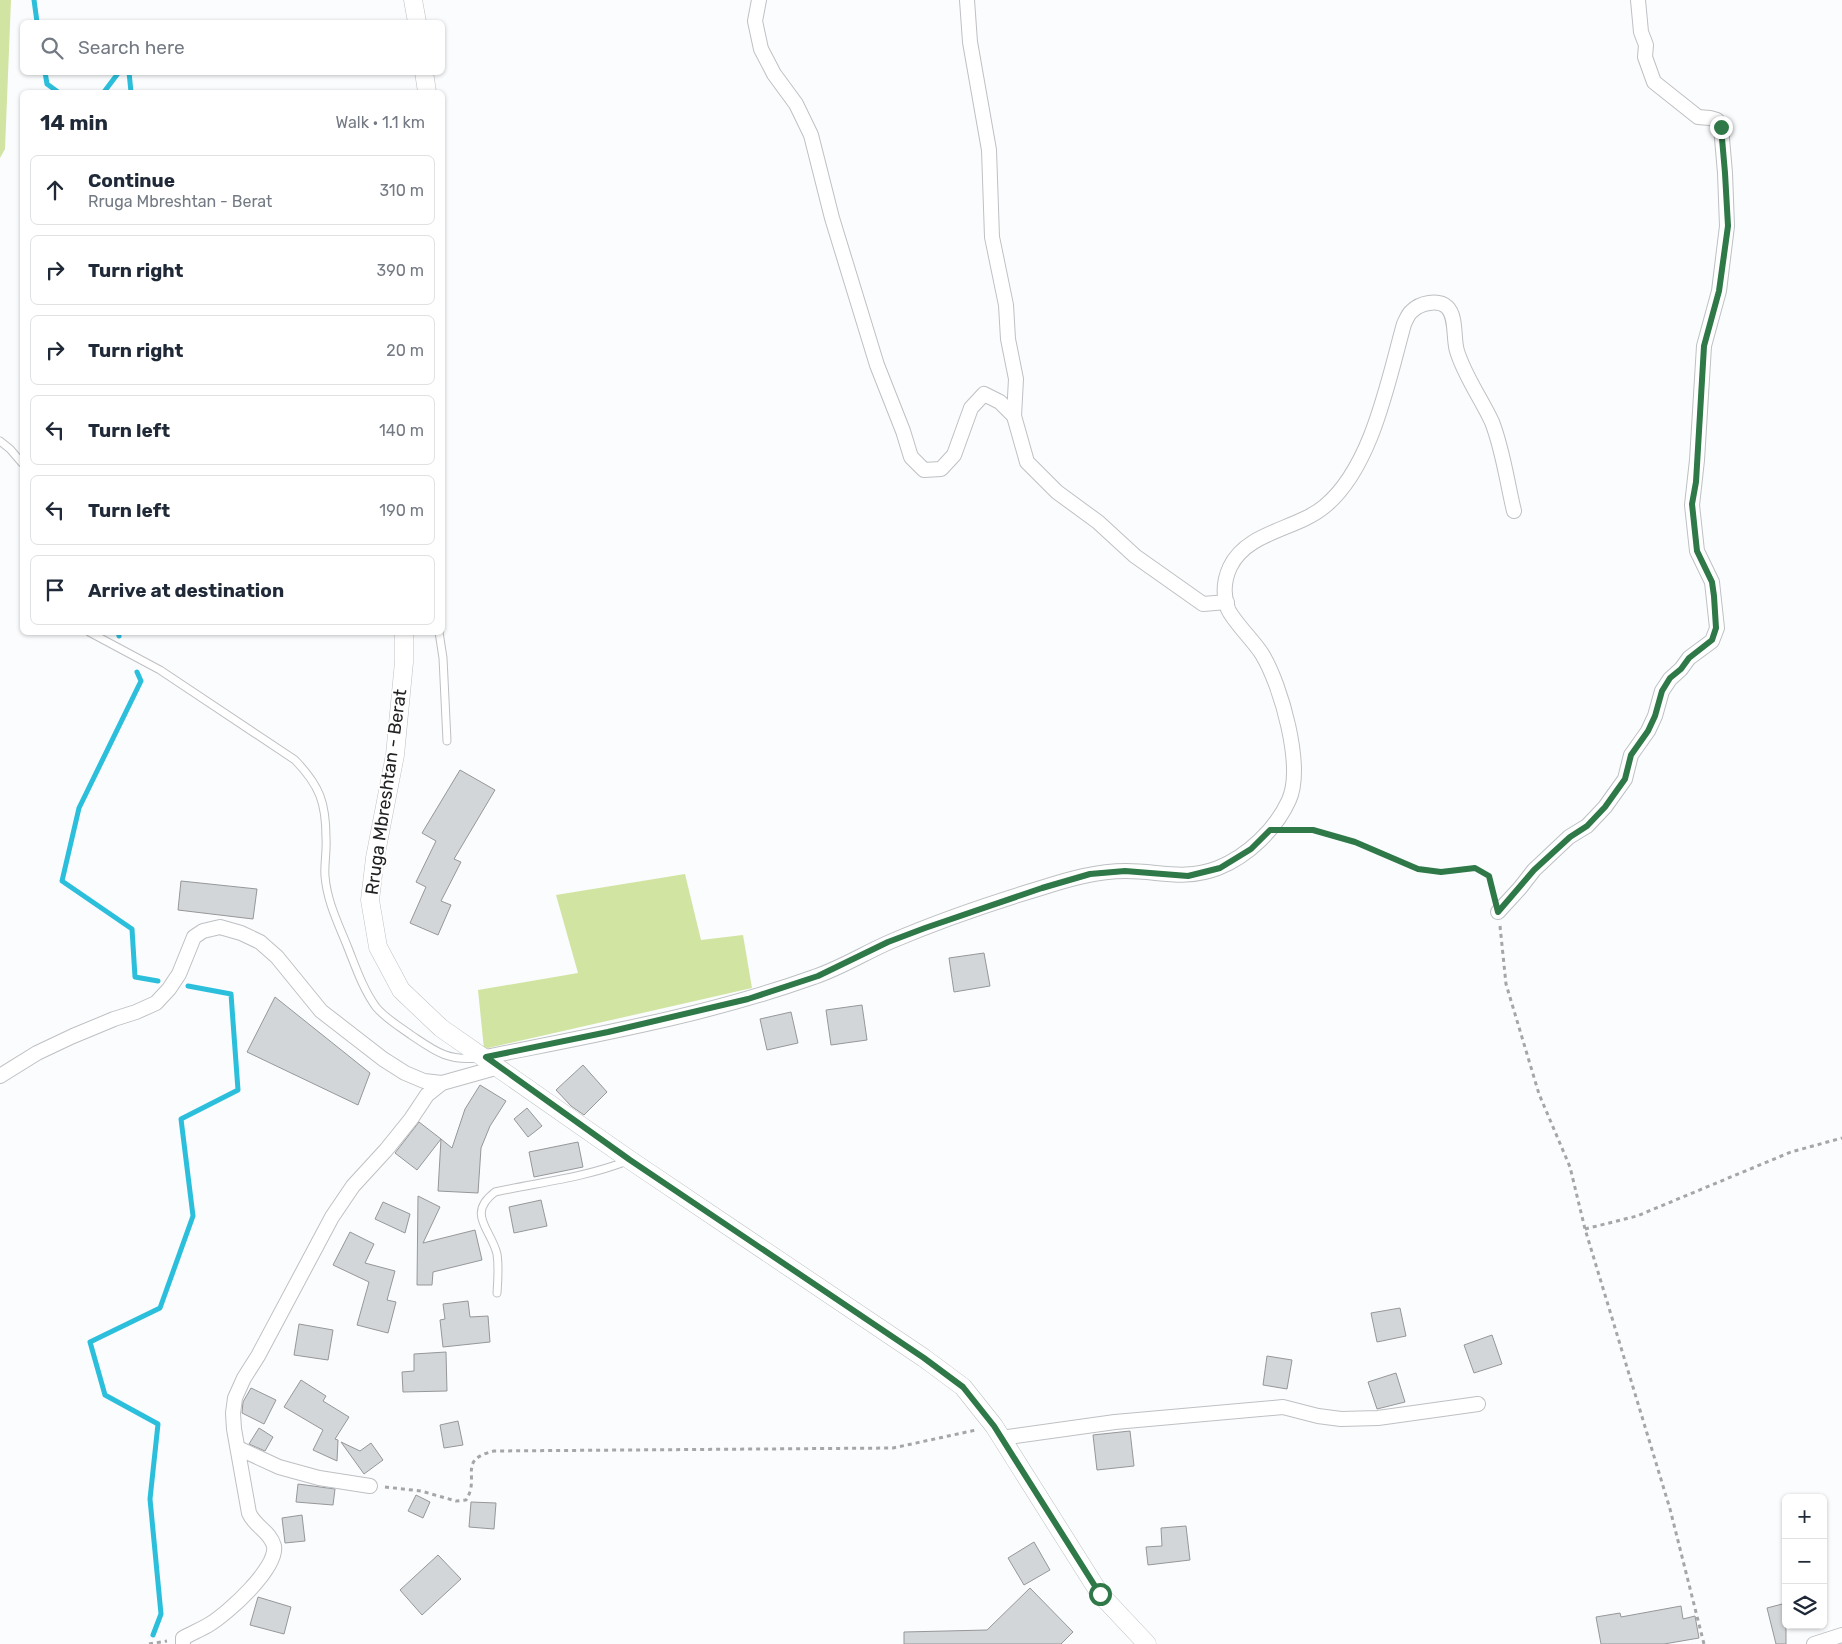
<!DOCTYPE html>
<meta charset="utf-8">
<style>
body{margin:0;font-family:Rubik,sans-serif;background:#f2f2f3;color:#1f2937}
.controls{position:absolute;right:15px;bottom:15px;display:grid;overflow:hidden;border-radius:8px;box-shadow:0 1px 4px #0004}
.controls button{width:45px;height:45px;display:grid;place-items:center;padding:0;border:0;border-bottom:1px solid #e0e1e3;background:#fff;color:#1f2937;font:25px sans-serif}
.stop{position:absolute;width:15px;height:15px;margin:-11px;border:4px solid #2e7947;border-radius:50%;background:#fff}
.stop.end{background:#2e7947;border-color:#fff;box-shadow:0 1px 5px #0008}
.list{margin:0;padding:0;list-style:none}
h2{display:flex;justify-content:space-between;align-items:center;height:65px;margin:0;padding:0 20px;font-size:21px}
h2 small{font-size:16px;font-weight:400;color:#747a83}
.list li{display:grid;grid-template-columns:32px 1fr auto;gap:15px;align-items:center;box-sizing:border-box;height:70px;margin:0 10px 10px;padding:0 10px;border:1px solid #e0e1e3;border-radius:8px}
.list b{display:block;font-size:19px;white-space:nowrap}
.list p{margin:0;font-size:16px;white-space:nowrap;color:#747a83}
.list em{font-size:16px;font-style:normal;color:#747a83}
.icon{flex:none;width:28px;height:28px;fill:none;stroke:currentColor;stroke-width:2;stroke-linecap:round;stroke-linejoin:round}
.map{position:relative;flex:none;width:1842px;height:1644px;overflow:hidden}
.search{position:absolute;background:#fff;box-shadow:0 1px 4px #0004;left:20px;top:20px;width:425px;height:55px;display:flex;align-items:center;gap:12px;box-sizing:border-box;padding:0 18px;border-radius:8px;color:#747a83;font-size:19px}
.panel{position:absolute;background:#fff;box-shadow:0 1px 4px #0004;left:20px;top:90px;width:425px;height:545px;border-radius:8px}
.map>svg:first-child{display:block}
</style>
<div class="map">
<svg width="1842" height="1644" viewBox="0 0 1842 1644">
<rect width="100%" height="100%" fill="#fafcfe"/>
<g fill="#d2e4a1">
<polygon points="0,0 11,0 5,149 0,158"/>
<polygon points="685,874 701,940 743,935 752,988 484,1049 478,990 578,973 556,895"/>
</g>
<g fill="none" stroke-linecap="round" stroke-linejoin="round">
<g stroke="#2cbfdb" stroke-width="5">
<polyline points="34,0 37,22"/>
<polyline points="45,72 47,84 58,92"/>
<polyline points="129,72 131,92"/>
<polyline points="104,92 119,72"/>
<polyline points="118,632 119,636"/>
<polyline points="137,672 141,681 79,808 62,881 132,929 135,977 158,981"/>
<polyline points="153,1635 161,1614 150,1499 158,1424 105,1395 90,1342 160,1308 193,1216 181,1119 238,1090 231,994 188,986"/>
</g>
</g>
<g fill="#d3d6d8" stroke="#959799">
<polygon points="460,770 495,790 454,859 461,862 441,901 451,905 438,935 410,923 426,887 416,882 436,841 422,833"/>
<polygon points="181,881 257,889 253,919 178,910"/>
<polygon points="984,953 990,986 954,992 949,958"/>
<polygon points="275,997 370,1073 358,1105 247,1052"/>
<polygon points="862,1005 867,1040 831,1045 826,1010"/>
<polygon points="791,1012 798,1043 767,1050 760,1019"/>
<polygon points="583,1065 607,1092 584,1115 571,1106 556,1090"/>
<polygon points="480,1085 506,1101 490,1126 481,1148 478,1193 438,1191 441,1139 452,1148 465,1109"/>
<polygon points="527,1108 542,1126 528,1137 514,1119"/>
<polygon points="419,1122 441,1139 417,1170 395,1153"/>
<polygon points="578,1142 583,1167 534,1177 529,1152"/>
<polygon points="418,1196 440,1207 423,1243 475,1230 482,1260 433,1272 432,1285 417,1285"/>
<polygon points="541,1200 547,1226 514,1233 509,1207"/>
<polygon points="383,1202 410,1214 405,1233 375,1219"/>
<polygon points="350,1232 374,1244 365,1263 395,1271 387,1300 396,1302 388,1333 357,1325 369,1282 333,1265"/>
<polygon points="468,1301 470,1317 488,1316 490,1342 443,1347 440,1320 445,1319 443,1304"/>
<polygon points="1400,1308 1406,1336 1377,1342 1371,1313"/>
<polygon points="299,1324 333,1330 328,1360 294,1355"/>
<polygon points="1492,1335 1502,1364 1474,1373 1464,1345"/>
<polygon points="446,1352 447,1391 403,1392 402,1372 414,1371 414,1354"/>
<polygon points="1267,1356 1292,1360 1287,1389 1263,1385"/>
<polygon points="1396,1373 1405,1402 1377,1409 1368,1382"/>
<polygon points="301,1380 326,1396 323,1401 349,1417 335,1439 338,1440 337,1461 313,1450 323,1430 284,1407"/>
<polygon points="251,1388 276,1400 264,1424 242,1413 243,1402"/>
<polygon points="458,1421 463,1445 444,1448 440,1425"/>
<polygon points="259,1428 273,1437 265,1451 249,1444"/>
<polygon points="1130,1431 1134,1466 1097,1470 1093,1435"/>
<polygon points="341,1442 360,1451 371,1443 383,1460 364,1474"/>
<polygon points="298,1484 335,1489 333,1505 296,1502"/>
<polygon points="416,1495 430,1502 423,1518 408,1511"/>
<polygon points="471,1502 496,1503 494,1529 469,1527"/>
<polygon points="302,1515 305,1541 285,1543 282,1518"/>
<polygon points="1186,1526 1190,1560 1148,1565 1146,1547 1162,1546 1161,1528"/>
<polygon points="1034,1542 1050,1570 1024,1585 1008,1558"/>
<polygon points="438,1555 461,1579 422,1615 400,1590"/>
<polygon points="1030,1588 1073,1632 1061,1644 904,1644 904,1632 987,1630"/>
<polygon points="258,1597 291,1607 284,1634 250,1625"/>
<polygon points="1786,1603 1786,1644 1776,1644 1767,1608"/>
<polygon points="1681,1606 1683,1619 1695,1616 1699,1638 1664,1644 1601,1644 1596,1617 1620,1613 1621,1617"/>
</g>
<g fill="none" stroke-linecap="round" stroke-linejoin="round">
<defs>
<g id="service">
<polyline points="0,441 10,449 22,463"/>
<path d="M89,632L160,670L295,760C320,786 326,803 326,838C327,851 324,864 325,876C327,902 339,925 348,948C356,968 363,989 376,1007C385,1018 400,1027 411,1035C435,1051 447,1061 477,1058"/>
<polyline points="439,632 443,658 447,741"/>
<path d="M497,1293C498,1279 499,1267 497,1254C491,1229 466,1214 495,1192C541,1182 583,1178 627,1161"/>
</g>
<g id="minor">
<polyline points="759,0 755,21 761,49 774,74 796,104 811,135 832,218 877,365 903,431 911,457 924,470 941,469 954,455 971,408 984,394 1000,402 1014,416 1027,462 1057,492 1098,522 1135,556 1203,604 1227,602"/>
<polyline points="967,0 970,42 989,150 992,237 1006,305 1008,339 1016,379 1014,416"/>
<polyline points="1498,912 1520,888 1534,870 1569,837 1587,826 1605,807 1625,779 1631,755 1648,731 1655,716 1662,691 1670,679 1681,669 1689,658 1712,641 1717,628 1712,582 1697,551 1692,505 1697,460 1704,346 1719,291 1727,226 1725,173 1721,127 1717,120 1710,118 1698,117 1654,82 1645,57 1646,45 1641,32 1638,0"/>
<path d="M485,1057C595,1035 708,1015 814,977C841,968 866,952 892,941C941,920 991,903 1041,888C1069,879 1097,871 1126,871C1160,871 1184,881 1218,868C1248,856 1276,829 1289,800C1304,766 1281,685 1262,654C1254,641 1233,621 1228,609C1223,595 1224,580 1230,567C1247,531 1297,530 1325,506C1372,467 1388,381 1404,324C1406,320 1408,314 1412,311C1420,303 1438,299 1447,307C1457,317 1453,338 1457,351C1465,377 1481,398 1492,422C1503,450 1507,482 1514,511"/>
<polyline points="0,1076 37,1053 73,1036 114,1019 136,1012 156,1003 169,989 179,974 194,937 203,931 220,927 241,933 260,942 277,957 321,1011 383,1059 405,1073 424,1081 442,1083"/>
<polyline points="1001,1438 1115,1422 1283,1407 1318,1416 1341,1419 1378,1418 1478,1404"/>
<polyline points="238,1448 279,1467 319,1478 370,1486"/>
<path d="M183,1644V1638C192,1633 202,1629 210,1624C228,1613 278,1568 274,1546C270,1531 255,1527 249,1513L234,1429L233,1413L235,1398L244,1378L258,1356L332,1217L353,1186L386,1150L411,1119L427,1095L442,1083L499,1067"/>
<polyline points="1814,1644 1842,1635"/>
</g>
<g id="tertiary">
<polyline points="413,0 417,22"/>
<polyline points="424,72 427,92"/>
<polyline points="404,632 404,662 395,755 375,858 370,900 378,947 401,990 441,1028 630,1160 924,1358 963,1387 994,1426 1100,1594 1147,1644"/>
</g>
</defs>
<use href="#service" stroke="#bec0c3" stroke-width="9"/>
<use href="#minor" stroke="#bec0c3" stroke-width="16"/>
<use href="#tertiary" stroke="#bec0c3" stroke-width="19"/>
<g stroke="#a5a6a8" stroke-width="3" stroke-dasharray="4 4" stroke-linecap="butt">
<polyline points="1288,830 1313,830 1355,842 1418,869 1441,872 1475,867 1489,876 1494,895"/>
<polyline points="1500,926 1506,984 1539,1094 1570,1167 1585,1229 1670,1509 1704,1644"/>
<polyline points="1585,1229 1637,1216 1791,1152 1842,1138"/>
<path d="M385,1487L421,1491L456,1501L466,1500C481,1477 456,1460 494,1451L893,1448L976,1430"/>
<polyline points="149,1644 167,1641"/>
</g>
<use href="#service" stroke="#fff" stroke-width="7"/>
<use href="#minor" stroke="#fff" stroke-width="14"/>
<use href="#tertiary" stroke="#fff" stroke-width="18"/>
</g>
<g fill="none" stroke-linecap="round" stroke-linejoin="round">
<polyline stroke="#2e7947" stroke-width="6" points="1100,1594 994,1426 963,1387 924,1358 630,1160 486,1057 608,1032 748,999 818,976 888,942 925,928 1042,888 1090,874 1125,871 1188,876 1220,868 1251,849 1270,830 1313,830 1355,842 1418,869 1441,872 1475,868 1489,876 1498,912 1534,870 1570,837 1587,826 1605,807 1625,779 1631,755 1648,731 1655,716 1662,691 1670,678 1681,669 1689,658 1712,640 1716,628 1714,596 1712,582 1697,551 1692,504 1696,482 1704,346 1719,291 1728,226 1725,173 1721,127"/>
</g>
<g text-anchor="middle" dominant-baseline="central" stroke-width="4" stroke-linejoin="round" paint-order="stroke">
<g font-size="18" fill="#212223" stroke="#fff">
<text transform="translate(386 792) rotate(-82)">Rruga Mbreshtan - Berat</text>
</g>
</g>
</svg>
<div class="controls">
<button>+</button>
<button>−</button>
<button><svg class="icon" aria-label="layers" viewBox="0 0 24 24"><path d="M12 4l9 5-9 5-9-5zM3 14l9 5 9-5"/></svg></button>
</div>
<div class="stop" style="left:1100px;top:1594px"></div>
<div class="stop end" style="left:1721px;top:127px"></div>
<div class="search"><svg class="icon" aria-label="search" viewBox="0 0 24 24"><circle cx="10" cy="10" r="6"/><path d="M15 15l6 6"/></svg>Search here</div>
<section class="panel">
<h2>14 min<small>Walk · 1.1 km</small></h2>
<ul class="list">
<li><svg class="icon" aria-label="ahead" viewBox="0 0 24 24"><path d="M12 20V5M6 11l6-6 6 6"/></svg><div><b>Continue</b><p>Rruga Mbreshtan - Berat</p></div><em>310 m</em></li>
<li><svg class="icon" aria-label="right" viewBox="0 0 24 24"><path d="M7 20v-9h11M14 6l5 5-5 5"/></svg><div><b>Turn right</b></div><em>390 m</em></li>
<li><svg class="icon" aria-label="right" viewBox="0 0 24 24"><path d="M7 20v-9h11M14 6l5 5-5 5"/></svg><div><b>Turn right</b></div><em>20 m</em></li>
<li><svg class="icon" aria-label="left" viewBox="0 0 24 24"><path d="M17 20v-9H6M10 6l-5 5 5 5"/></svg><div><b>Turn left</b></div><em>140 m</em></li>
<li><svg class="icon" aria-label="left" viewBox="0 0 24 24"><path d="M17 20v-9H6M10 6l-5 5 5 5"/></svg><div><b>Turn left</b></div><em>190 m</em></li>
<li><svg class="icon" aria-label="arrive" viewBox="0 0 24 24"><path d="M6 21V4h12l-3 4 3 4H6"/></svg><div><b>Arrive at destination</b></div></li>
</ul>
</section>
</div>
